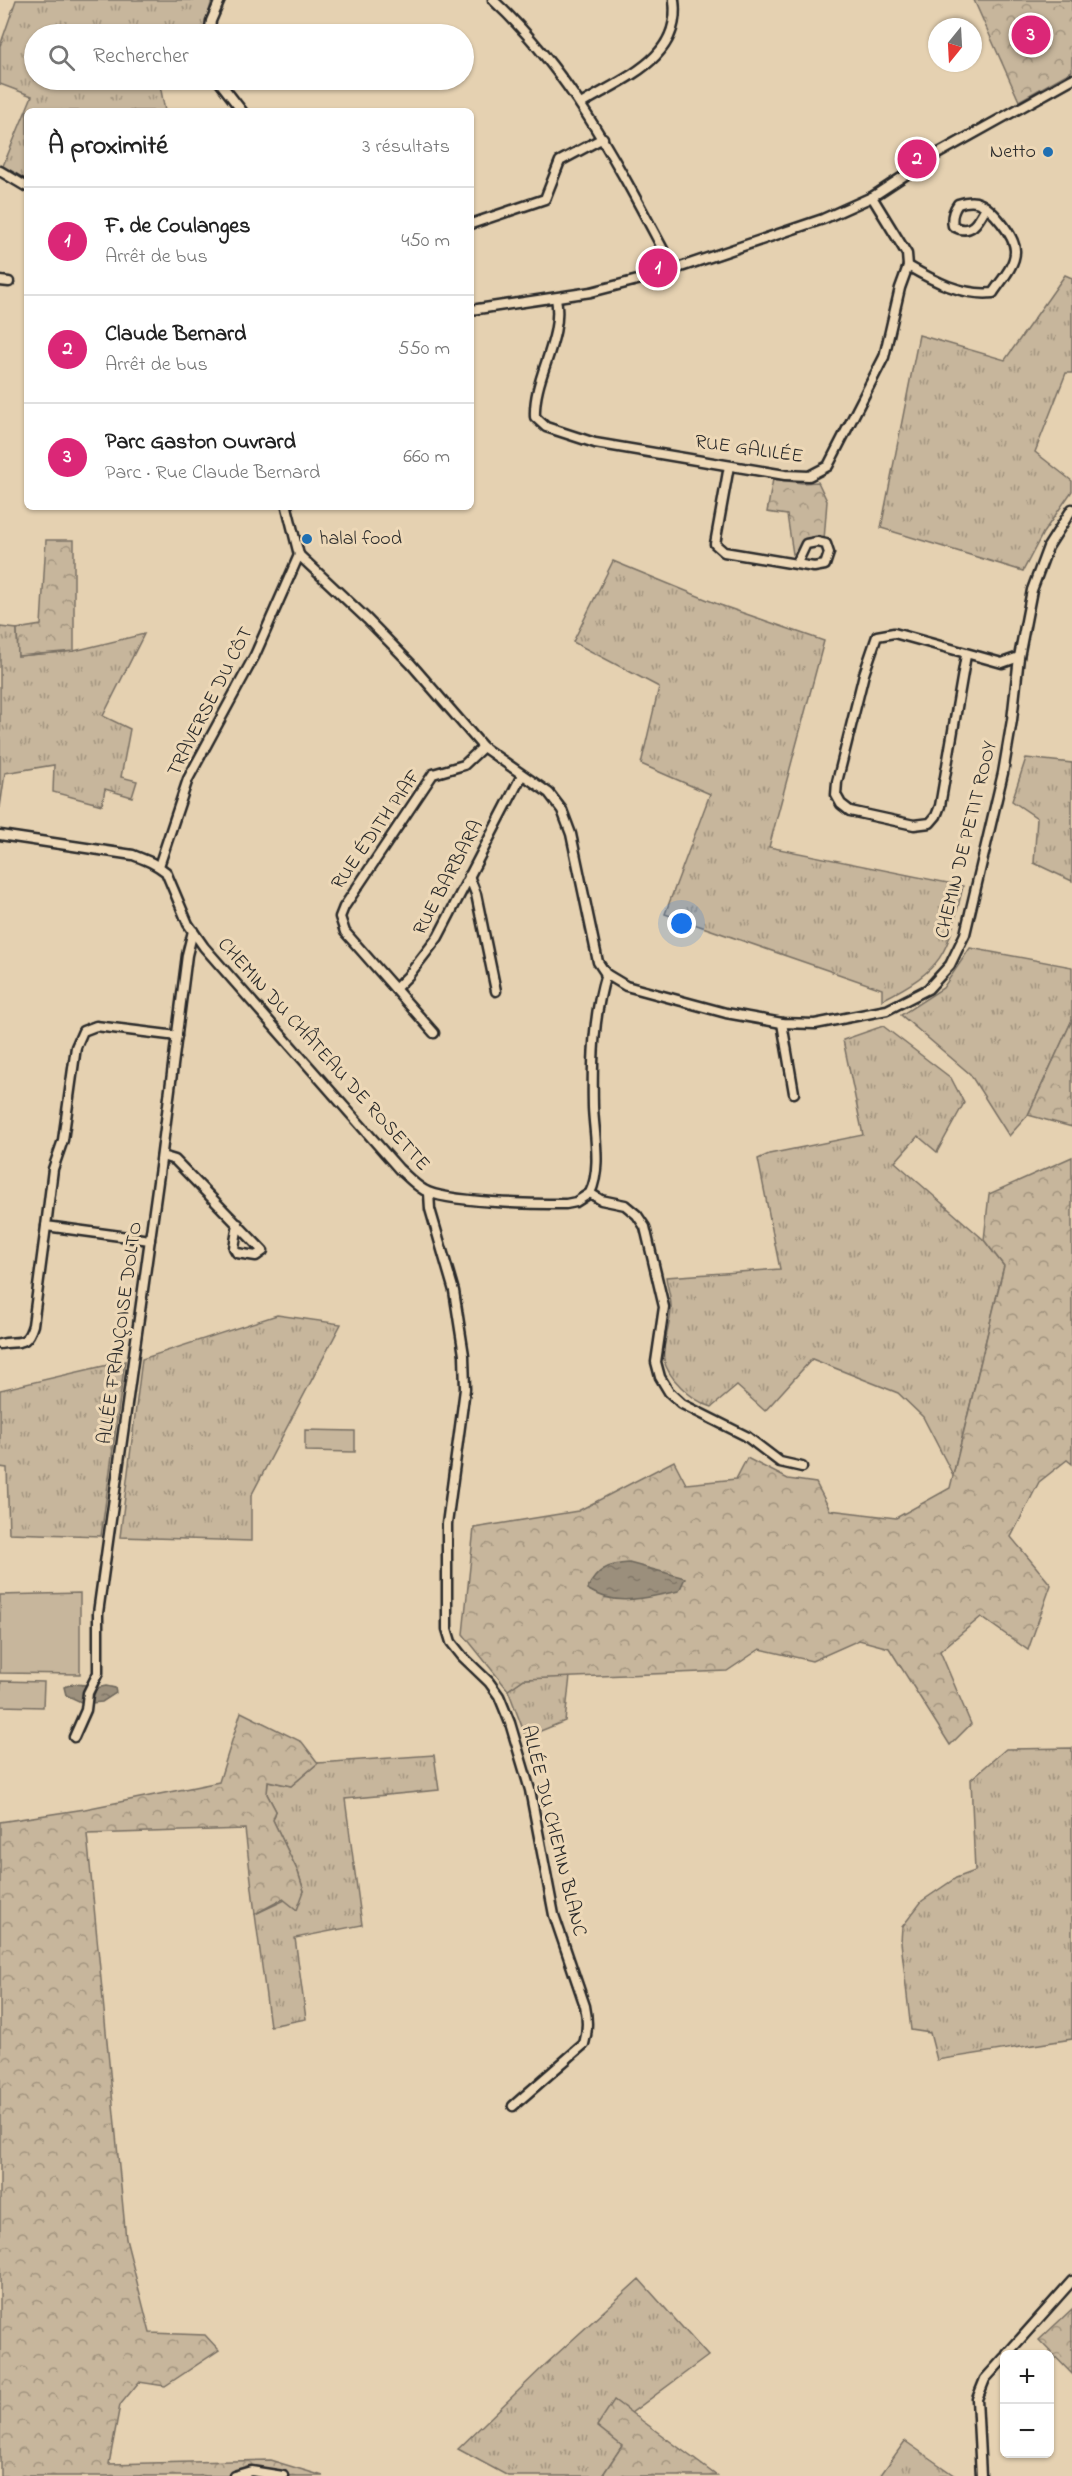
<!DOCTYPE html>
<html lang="fr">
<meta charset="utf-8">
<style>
body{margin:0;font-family:"Indie Flower",sans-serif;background:#f2f2f2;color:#222}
.controls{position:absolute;right:18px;bottom:18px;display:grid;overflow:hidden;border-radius:9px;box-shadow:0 2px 4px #0004}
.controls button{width:54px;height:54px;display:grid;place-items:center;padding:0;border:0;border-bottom:2px solid #e0e0e0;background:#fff;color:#222;font:30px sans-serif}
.compass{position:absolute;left:928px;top:18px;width:54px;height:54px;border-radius:50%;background:#fff;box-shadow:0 2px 4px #0004;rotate:198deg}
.you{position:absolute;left:682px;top:924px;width:21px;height:21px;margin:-15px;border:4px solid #fff;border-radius:50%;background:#1a73e8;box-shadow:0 0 0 9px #1a73e833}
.badge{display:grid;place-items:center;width:39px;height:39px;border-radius:50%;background:#db2777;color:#fff;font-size:20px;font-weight:700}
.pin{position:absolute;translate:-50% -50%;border:3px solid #fff;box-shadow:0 2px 6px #0006}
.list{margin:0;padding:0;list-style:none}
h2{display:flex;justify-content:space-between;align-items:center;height:78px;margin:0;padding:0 24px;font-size:26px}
h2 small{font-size:20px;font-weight:400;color:#767676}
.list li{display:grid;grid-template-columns:39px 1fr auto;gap:18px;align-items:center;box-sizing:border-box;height:108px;padding:0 24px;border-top:2px solid #e0e0e0}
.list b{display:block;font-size:22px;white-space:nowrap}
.list p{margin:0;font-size:20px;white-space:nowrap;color:#767676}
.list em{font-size:20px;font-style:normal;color:#767676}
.icon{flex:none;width:33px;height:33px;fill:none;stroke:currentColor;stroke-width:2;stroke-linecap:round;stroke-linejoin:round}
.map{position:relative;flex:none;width:1072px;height:2476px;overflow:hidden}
.search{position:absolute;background:#fff;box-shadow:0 2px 4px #0004;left:24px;top:24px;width:450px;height:66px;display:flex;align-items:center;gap:15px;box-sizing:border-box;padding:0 21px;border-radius:33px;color:#767676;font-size:22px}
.panel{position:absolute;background:#fff;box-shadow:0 2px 4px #0004;left:24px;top:108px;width:450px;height:402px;border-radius:9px}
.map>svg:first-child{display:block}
</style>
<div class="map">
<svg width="1072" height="2476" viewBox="0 0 1072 2476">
<defs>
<pattern id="grass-tufts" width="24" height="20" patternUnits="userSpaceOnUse" patternTransform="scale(1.5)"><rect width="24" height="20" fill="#c7b69c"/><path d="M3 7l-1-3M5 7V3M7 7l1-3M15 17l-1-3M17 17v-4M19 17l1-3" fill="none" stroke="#a2947f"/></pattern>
<pattern id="forest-crowns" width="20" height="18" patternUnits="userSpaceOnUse" patternTransform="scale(1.5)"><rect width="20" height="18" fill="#c7b69c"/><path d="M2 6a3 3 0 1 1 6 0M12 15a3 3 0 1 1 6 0" fill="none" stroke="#a2947f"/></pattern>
<pattern id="water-ripples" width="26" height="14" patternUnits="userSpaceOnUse" patternTransform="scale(1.5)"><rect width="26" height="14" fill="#9b8f7c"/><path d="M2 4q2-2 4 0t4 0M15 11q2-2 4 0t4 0" fill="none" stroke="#7f7566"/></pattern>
</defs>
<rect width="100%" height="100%" fill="#e5d1b1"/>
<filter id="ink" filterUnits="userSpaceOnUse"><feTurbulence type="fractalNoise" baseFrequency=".0167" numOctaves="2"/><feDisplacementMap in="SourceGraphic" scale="12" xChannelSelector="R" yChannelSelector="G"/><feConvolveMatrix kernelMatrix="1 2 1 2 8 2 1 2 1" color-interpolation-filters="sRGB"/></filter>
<g filter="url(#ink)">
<g fill="url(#grass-tufts)" stroke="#797064" stroke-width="1.5">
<polygon points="16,0 212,0 203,34 34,34 34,80 159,80 165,111 27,111 27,180 3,166 32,96 0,84 0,46"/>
<polygon points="1065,275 1072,278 1072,373 1066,373 1035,452 1072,481 1072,491 1043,533 1023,571 881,528 919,335 1005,360"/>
<path d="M613,561L720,605L824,641L769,847L963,886C947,953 947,967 882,1000V989L665,914L710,794L641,764L659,687L573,642Z"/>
<polygon points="0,627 17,629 18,656 74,651 144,634 103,716 130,729 121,777 137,781 132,797 105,789 102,805 53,792 54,765 5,773 0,808"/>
<polygon points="1026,758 1072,763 1072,881 1034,863 1037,818 1012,801"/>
<polygon points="970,948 1072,967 1072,1020 1028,1115 1009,1136 970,1074 901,1015 943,988"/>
<path d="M883,1026L951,1078L964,1103L937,1152L918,1136L895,1162L984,1240L1004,1266L953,1475L923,1417L898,1393L812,1359L765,1411L737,1386L712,1407C699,1403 690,1396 681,1387C651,1357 668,1345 671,1310C672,1299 667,1287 666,1277L780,1269L758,1159L769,1154L863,1135L843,1040Z"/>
<polygon points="277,1315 341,1324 251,1496 251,1541 120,1537 142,1359"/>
<polygon points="125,1361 101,1536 9,1533 7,1468 0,1467 0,1390"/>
<polygon points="570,1676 565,1721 526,1737 508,1690 524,1679"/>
<polygon points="1072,1748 1072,2039 937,2060 930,2033 911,2030 901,1942 902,1927 922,1901 956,1878 975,1871 971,1779 1006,1749"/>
<polygon points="434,1755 439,1790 345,1799 362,1925 295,1938 306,2019 270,2026 255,1914 304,1891 298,1872 273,1820 276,1811 267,1794 268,1781 291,1786 318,1763"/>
<polygon points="639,2279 708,2356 631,2413 615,2401 622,2446 602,2476 508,2476 458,2449 546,2364"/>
<polygon points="905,2441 955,2476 880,2476"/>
</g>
<g fill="url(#forest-crowns)" stroke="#797064" stroke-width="1.5">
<polygon points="974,0 1072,0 1072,71 1019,101"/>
<polygon points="773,479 802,483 818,482 827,501 824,540 811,542 793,554 787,515 767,512"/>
<polygon points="46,540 74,540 74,651 18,656 17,629 41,625"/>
<polygon points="1072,1020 1072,1127 1028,1115"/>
<polygon points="1072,1157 1072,1464 1067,1460 1039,1482 1011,1537 1051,1585 1028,1650 981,1617 940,1651 971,1724 950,1745 889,1648 859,1640 812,1661 760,1649 727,1671 524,1679 508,1690 463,1634 474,1528 578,1511 674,1461 686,1484 736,1479 747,1458 788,1479 816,1483 830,1510 896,1518 950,1488 1004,1266 984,1240 989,1194"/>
<polygon points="241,1712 302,1742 318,1763 291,1786 268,1781 267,1794 276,1811 273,1820 298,1872 304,1891 297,1910 283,1899 255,1914 245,1829 87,1834 126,2239 150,2333 205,2335 219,2350 165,2386 139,2382 120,2405 109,2464 270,2460 323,2476 0,2476 0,1822 85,1809 219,1782"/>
<polygon points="1072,2309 1072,2374 1039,2340"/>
<polygon points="614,2400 717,2476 602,2476 622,2446 597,2426"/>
</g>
<g fill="#c7b69c" stroke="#797064" stroke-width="1.5">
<polygon points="305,1430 355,1431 355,1452 305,1451"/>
<polygon points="80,1593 80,1674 0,1673 0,1595"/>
<polygon points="1,1681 44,1682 43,1707 0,1706"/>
</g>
<g fill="url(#water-ripples)" stroke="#6e675c" stroke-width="1.5">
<path d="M629,1563L685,1578L679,1591C647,1597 617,1608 587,1589C597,1570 607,1564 629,1563Z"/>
<polygon points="73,1684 88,1685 83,1703 66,1695 64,1687"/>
<polygon points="106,1686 115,1688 116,1693 102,1702 92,1703 96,1688"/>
</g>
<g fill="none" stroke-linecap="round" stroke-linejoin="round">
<defs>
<g id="minor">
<path d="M493,0C575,76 622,173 674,270"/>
<polyline points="209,34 211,21 220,0"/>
<polyline points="218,80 242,111"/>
<path d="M581,104C623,78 682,59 674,0"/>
<polyline points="0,171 27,187"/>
<polyline points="471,224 545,199 560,161 603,138"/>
<path d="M908,266C934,281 962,296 993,293C1000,282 1015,266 1015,252C1016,237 991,206 976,202C970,201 964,202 958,204C953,211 951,217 953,226C971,236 978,222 986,207"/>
<polyline points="0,281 9,282"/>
<path d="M556,298C564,340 533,376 535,417L546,427L595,443L785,475L809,476L828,466L884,357L900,288L908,266L907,254L872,197"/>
<polyline points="471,310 591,292 657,275 823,219 872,197 939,153 1072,79"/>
<polyline points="729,466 715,544 724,552 814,567 825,565 829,553 826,544 817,542 806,544 797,563"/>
<polyline points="287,507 299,555"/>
<polyline points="299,555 367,619 411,664 483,747 549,793 562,810 571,834 598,962 606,974 626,986 726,1013 782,1023 815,1024 887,1010 928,989 950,965 965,934 1003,773 1012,720 1019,657 1032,590 1048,547 1072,509"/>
<polyline points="966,655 940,806 936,816 930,823 914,825 850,811 841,804 836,795 837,782 864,674 877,636 894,633 1002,663 1019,657"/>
<path d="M0,835L133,855C146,860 155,863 166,872L188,924L204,947L399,1169C407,1176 415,1185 424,1190C446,1203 537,1204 566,1204L576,1202L590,1193C602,1168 594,1134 593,1107C592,1063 593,1016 606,974"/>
<polyline points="159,866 188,779 255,655 299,555"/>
<polyline points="469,876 476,894 496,991"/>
<polyline points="395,989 408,976 438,937 522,775"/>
<polyline points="782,1023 794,1093"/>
<polyline points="434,1033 345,932 340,917 344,907 433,774 464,765 483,747"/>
<polyline points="162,1156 175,1160 263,1251 256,1256 237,1253 234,1248 238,1224"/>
<path d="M429,1193L430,1209L454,1291L464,1355L465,1389L447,1524V1629L451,1642L462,1656L489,1682L499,1696L510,1723L530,1790L554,1915L585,2006C588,2020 588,2031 584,2044L513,2106"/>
<polyline points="590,1193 601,1200 625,1205 637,1215 645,1227 664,1307 656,1362 660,1377 669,1392 682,1404 746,1436 780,1462 802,1467"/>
<polyline points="150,1240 46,1226 53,1169 63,1140 76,1047 83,1031 96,1026 177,1036"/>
<path d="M0,1344C19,1340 26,1348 33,1325L46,1226"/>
<polyline points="74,1737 86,1710 88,1693 98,1673 98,1613 161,1160 187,955 193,931"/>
<polyline points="1007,2354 1072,2281"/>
<polyline points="234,2476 251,2471 283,2476"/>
<polyline points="981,2476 977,2399 985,2379 1004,2358"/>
</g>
</defs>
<use href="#minor" stroke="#2b2b2b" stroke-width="13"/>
<use href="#minor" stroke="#edd8b7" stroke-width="8"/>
</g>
</g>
<g fill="#1f6fb2" stroke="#edd8b7" stroke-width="2">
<circle cx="1048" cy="152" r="6"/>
<circle cx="307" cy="539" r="6"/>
</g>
<g text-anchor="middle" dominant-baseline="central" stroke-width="6" stroke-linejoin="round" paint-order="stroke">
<g font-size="20" fill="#2b2b2b" stroke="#edd8b7" text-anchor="end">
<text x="1036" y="152">Netto</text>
<text x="319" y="539" text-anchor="start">halal food</text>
</g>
<g font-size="20" fill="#2b2b2b" stroke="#edd8b7">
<text transform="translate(749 450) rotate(8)">RUE GALILÉE</text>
<text transform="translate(211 702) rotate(-63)">TRAVERSE DU CÔT</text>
<text transform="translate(377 830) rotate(-55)">RUE ÉDITH PIAF</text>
<text transform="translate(967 840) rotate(-76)">CHEMIN DE PETIT ROOY</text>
<text transform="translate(449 878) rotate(-62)">RUE BARBARA</text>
<text transform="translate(323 1055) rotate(48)">CHEMIN DU CHÂTEAU DE ROSETTE</text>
<text transform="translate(121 1333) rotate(-82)">ALLÉE FRANÇOISE DOLTO</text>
<text transform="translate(553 1831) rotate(76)">ALLÉE DU CHEMIN BLANC</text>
</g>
</g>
</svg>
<div class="controls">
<button>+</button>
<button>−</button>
</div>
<svg class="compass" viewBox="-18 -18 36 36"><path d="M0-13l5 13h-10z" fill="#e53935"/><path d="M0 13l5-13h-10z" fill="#767676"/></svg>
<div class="you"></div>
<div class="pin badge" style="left:658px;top:268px">1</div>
<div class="pin badge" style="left:917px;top:159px">2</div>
<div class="pin badge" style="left:1031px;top:35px">3</div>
<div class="search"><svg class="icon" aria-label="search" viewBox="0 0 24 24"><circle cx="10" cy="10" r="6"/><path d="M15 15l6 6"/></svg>Rechercher</div>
<section class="panel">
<h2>À proximité<small>3 résultats</small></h2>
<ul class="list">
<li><span class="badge">1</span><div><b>F. de Coulanges</b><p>Arrêt de bus</p></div><em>450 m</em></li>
<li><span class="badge">2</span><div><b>Claude Bernard</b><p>Arrêt de bus</p></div><em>550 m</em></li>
<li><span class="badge">3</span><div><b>Parc Gaston Ouvrard</b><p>Parc · Rue Claude Bernard</p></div><em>660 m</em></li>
</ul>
</section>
</div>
